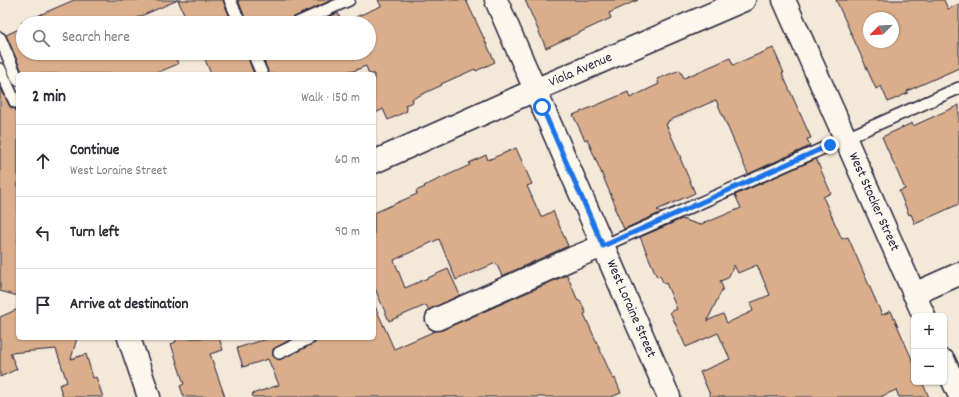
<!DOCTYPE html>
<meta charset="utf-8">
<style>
body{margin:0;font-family:Dekko,sans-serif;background:#f7f7f7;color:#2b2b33}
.controls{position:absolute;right:12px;bottom:12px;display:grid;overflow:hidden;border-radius:6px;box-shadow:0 1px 3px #0004}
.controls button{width:36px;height:36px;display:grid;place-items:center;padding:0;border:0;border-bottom:1px solid #e1e1e2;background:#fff;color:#2b2b33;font:20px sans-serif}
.compass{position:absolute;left:863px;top:12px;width:36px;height:36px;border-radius:50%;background:#fff;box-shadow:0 1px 3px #0004;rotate:246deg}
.stop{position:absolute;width:12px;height:12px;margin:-9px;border:3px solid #1a73e8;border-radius:50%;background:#fff}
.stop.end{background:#1a73e8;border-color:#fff;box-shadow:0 1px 4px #0008}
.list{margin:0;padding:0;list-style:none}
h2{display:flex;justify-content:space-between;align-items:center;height:52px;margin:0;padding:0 16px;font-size:17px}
h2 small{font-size:13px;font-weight:400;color:#7c7c81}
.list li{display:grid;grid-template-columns:26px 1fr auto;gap:12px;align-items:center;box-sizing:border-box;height:72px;padding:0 16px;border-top:1px solid #e1e1e2}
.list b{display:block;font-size:15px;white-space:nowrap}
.list p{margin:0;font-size:13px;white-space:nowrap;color:#7c7c81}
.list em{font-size:13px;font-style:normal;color:#7c7c81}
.icon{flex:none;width:22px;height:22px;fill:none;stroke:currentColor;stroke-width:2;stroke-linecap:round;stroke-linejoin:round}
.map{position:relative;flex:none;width:959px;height:397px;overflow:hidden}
.search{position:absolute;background:#fff;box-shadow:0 1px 3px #0004;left:16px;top:16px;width:360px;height:44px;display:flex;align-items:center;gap:10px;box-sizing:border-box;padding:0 14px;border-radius:22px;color:#7c7c81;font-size:15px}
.panel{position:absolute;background:#fff;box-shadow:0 1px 3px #0004;left:16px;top:72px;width:360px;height:268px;border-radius:6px}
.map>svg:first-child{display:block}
</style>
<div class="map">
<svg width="959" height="397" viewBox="0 0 959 397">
<rect width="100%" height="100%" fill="#f4e8d9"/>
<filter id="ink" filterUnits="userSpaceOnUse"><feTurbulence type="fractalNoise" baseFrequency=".025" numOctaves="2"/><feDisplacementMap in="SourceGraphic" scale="8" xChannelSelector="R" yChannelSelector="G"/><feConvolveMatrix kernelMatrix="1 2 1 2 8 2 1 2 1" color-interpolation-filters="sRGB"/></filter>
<g filter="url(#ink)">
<g fill="#daae8b" stroke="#22223b" fill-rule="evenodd">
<polygon points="74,0 223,0 232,23 188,23 178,0 125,23 21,23"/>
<polygon points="238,0 332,0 294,17 291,19 290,23 247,23"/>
<polygon points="378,0 466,0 495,62 476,71 475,69 441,84 442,85 412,99 413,102 405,105 407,111 388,120 383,109 374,114 374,74 369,74 366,66 351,72 351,70 342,74 269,74 261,53 369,53 369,23 314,23 338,13 342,23 381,6"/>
<polygon points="525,0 638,0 609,13 611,18 546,48"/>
<path d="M836,0H944L948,9L959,4V68L907,91L908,93L888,102L881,86L876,89ZM869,18H893V42H869Z"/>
<polygon points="23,27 23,53 174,53 178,64 154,74 23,74 6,35"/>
<polygon points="773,48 784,73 782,73 811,138 807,139 810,146 748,174 716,100 668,121 668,123 666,124 681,158 680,158 695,193 657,210 662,212 624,229 614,207 616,207 587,139 585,140 573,115 628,92 630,98 659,84 657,79 680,70 684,78 730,58 733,65"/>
<polygon points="214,53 246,53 254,74 211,74 204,57"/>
<polygon points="0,86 9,105 11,108 15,109 18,115 18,296 0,291"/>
<polygon points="959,105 959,204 915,224 911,214 909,215 899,191 905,189 882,137 912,123 913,126"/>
<polygon points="516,148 532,184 527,186 541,217 553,211 568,246 502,276 496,263 456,280 439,239 394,260 405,288 448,269 460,295 429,310 426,305 389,321 374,286 374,213 417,194 416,191 425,187 424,186 470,165 469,163 486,155 488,160"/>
<path d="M816,159L831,193L823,197L842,239L848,237L882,315L891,311L914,364V382H922L929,397H899L896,390L880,397H711L700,372L730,359L718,333L686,347L670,312L677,309L666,283L664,284L660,276L657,277L640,237L682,219L700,225L709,220L710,221L741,208L735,195ZM734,265L738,273L757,265L770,295L750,303L753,311L727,323L723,314L707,321L723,288L720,281L728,278Z"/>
<polygon points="567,275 578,301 580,300 586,313 584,314 613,379 615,378 621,393 611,397 253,397 252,394 279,385 268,359 243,367 237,348 270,338 294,338 273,349 273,356 279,360 313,344 316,342 317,338 374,338 374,304 394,349 435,331 442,330"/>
<polygon points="18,309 18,338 77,338 71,359 86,354 93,378 96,377 103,397 63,397 59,385 67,382 56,349 10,353 17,369 0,377 0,317"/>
<polygon points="175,338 219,338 223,350 210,354 225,397 184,397 180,386 184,384 171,344 176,342"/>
</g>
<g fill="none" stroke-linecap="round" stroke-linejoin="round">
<defs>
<g id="lane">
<polyline points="230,0 240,23"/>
<polyline points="297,23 349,0"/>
<polyline points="0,38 18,80"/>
<polyline points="253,53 262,74"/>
<polyline points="0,69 15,102"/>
<polyline points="603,246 959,88"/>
<polyline points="279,353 310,338"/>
</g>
<g id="street">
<path id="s1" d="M496,0L669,397"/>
<path id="s2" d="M374,162L535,90L744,0"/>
<polyline points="914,294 959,274"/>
<polyline points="437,319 573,258 603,246"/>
<polyline points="129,338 149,397"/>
</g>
<g id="secondary">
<path id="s3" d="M784,0L924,316"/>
<polyline points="944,361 959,394"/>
</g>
</defs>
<use href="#lane" stroke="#22223b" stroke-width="14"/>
<use href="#street" stroke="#22223b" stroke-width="25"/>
<use href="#secondary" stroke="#22223b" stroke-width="25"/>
<use href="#lane" stroke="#fbf7ec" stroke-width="11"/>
<use href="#street" stroke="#fbf7ec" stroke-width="22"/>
<use href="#secondary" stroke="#fbf7ec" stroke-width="22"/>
</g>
</g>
<g fill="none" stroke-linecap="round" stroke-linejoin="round" filter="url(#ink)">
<polyline stroke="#1a73e8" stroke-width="5" points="542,107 603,246 830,145"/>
</g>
<g text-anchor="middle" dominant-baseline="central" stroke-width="3" stroke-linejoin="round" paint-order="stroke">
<g font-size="14" fill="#22223b" stroke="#fbf7ec">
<text stroke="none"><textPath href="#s2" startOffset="226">Viola Avenue</textPath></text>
<text stroke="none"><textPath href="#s3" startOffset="221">West Stocker Street</textPath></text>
<text stroke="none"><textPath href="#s1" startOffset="337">West Loraine Street</textPath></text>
</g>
</g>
</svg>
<div class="controls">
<button>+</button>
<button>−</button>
</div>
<svg class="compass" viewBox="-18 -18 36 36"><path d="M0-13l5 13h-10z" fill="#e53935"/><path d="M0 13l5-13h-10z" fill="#7c7c81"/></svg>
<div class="stop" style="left:542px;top:107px"></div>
<div class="stop end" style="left:830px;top:145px"></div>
<div class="search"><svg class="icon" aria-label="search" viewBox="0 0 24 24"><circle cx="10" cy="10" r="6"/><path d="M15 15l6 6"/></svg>Search here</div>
<section class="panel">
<h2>2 min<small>Walk · 150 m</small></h2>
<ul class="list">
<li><svg class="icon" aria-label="ahead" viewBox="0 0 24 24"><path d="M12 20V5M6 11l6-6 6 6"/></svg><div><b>Continue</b><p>West Loraine Street</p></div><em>60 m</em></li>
<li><svg class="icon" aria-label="left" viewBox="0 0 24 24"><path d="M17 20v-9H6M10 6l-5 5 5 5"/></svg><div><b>Turn left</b></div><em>90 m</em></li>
<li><svg class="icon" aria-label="arrive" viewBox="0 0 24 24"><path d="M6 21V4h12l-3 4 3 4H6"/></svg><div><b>Arrive at destination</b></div></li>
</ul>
</section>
</div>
